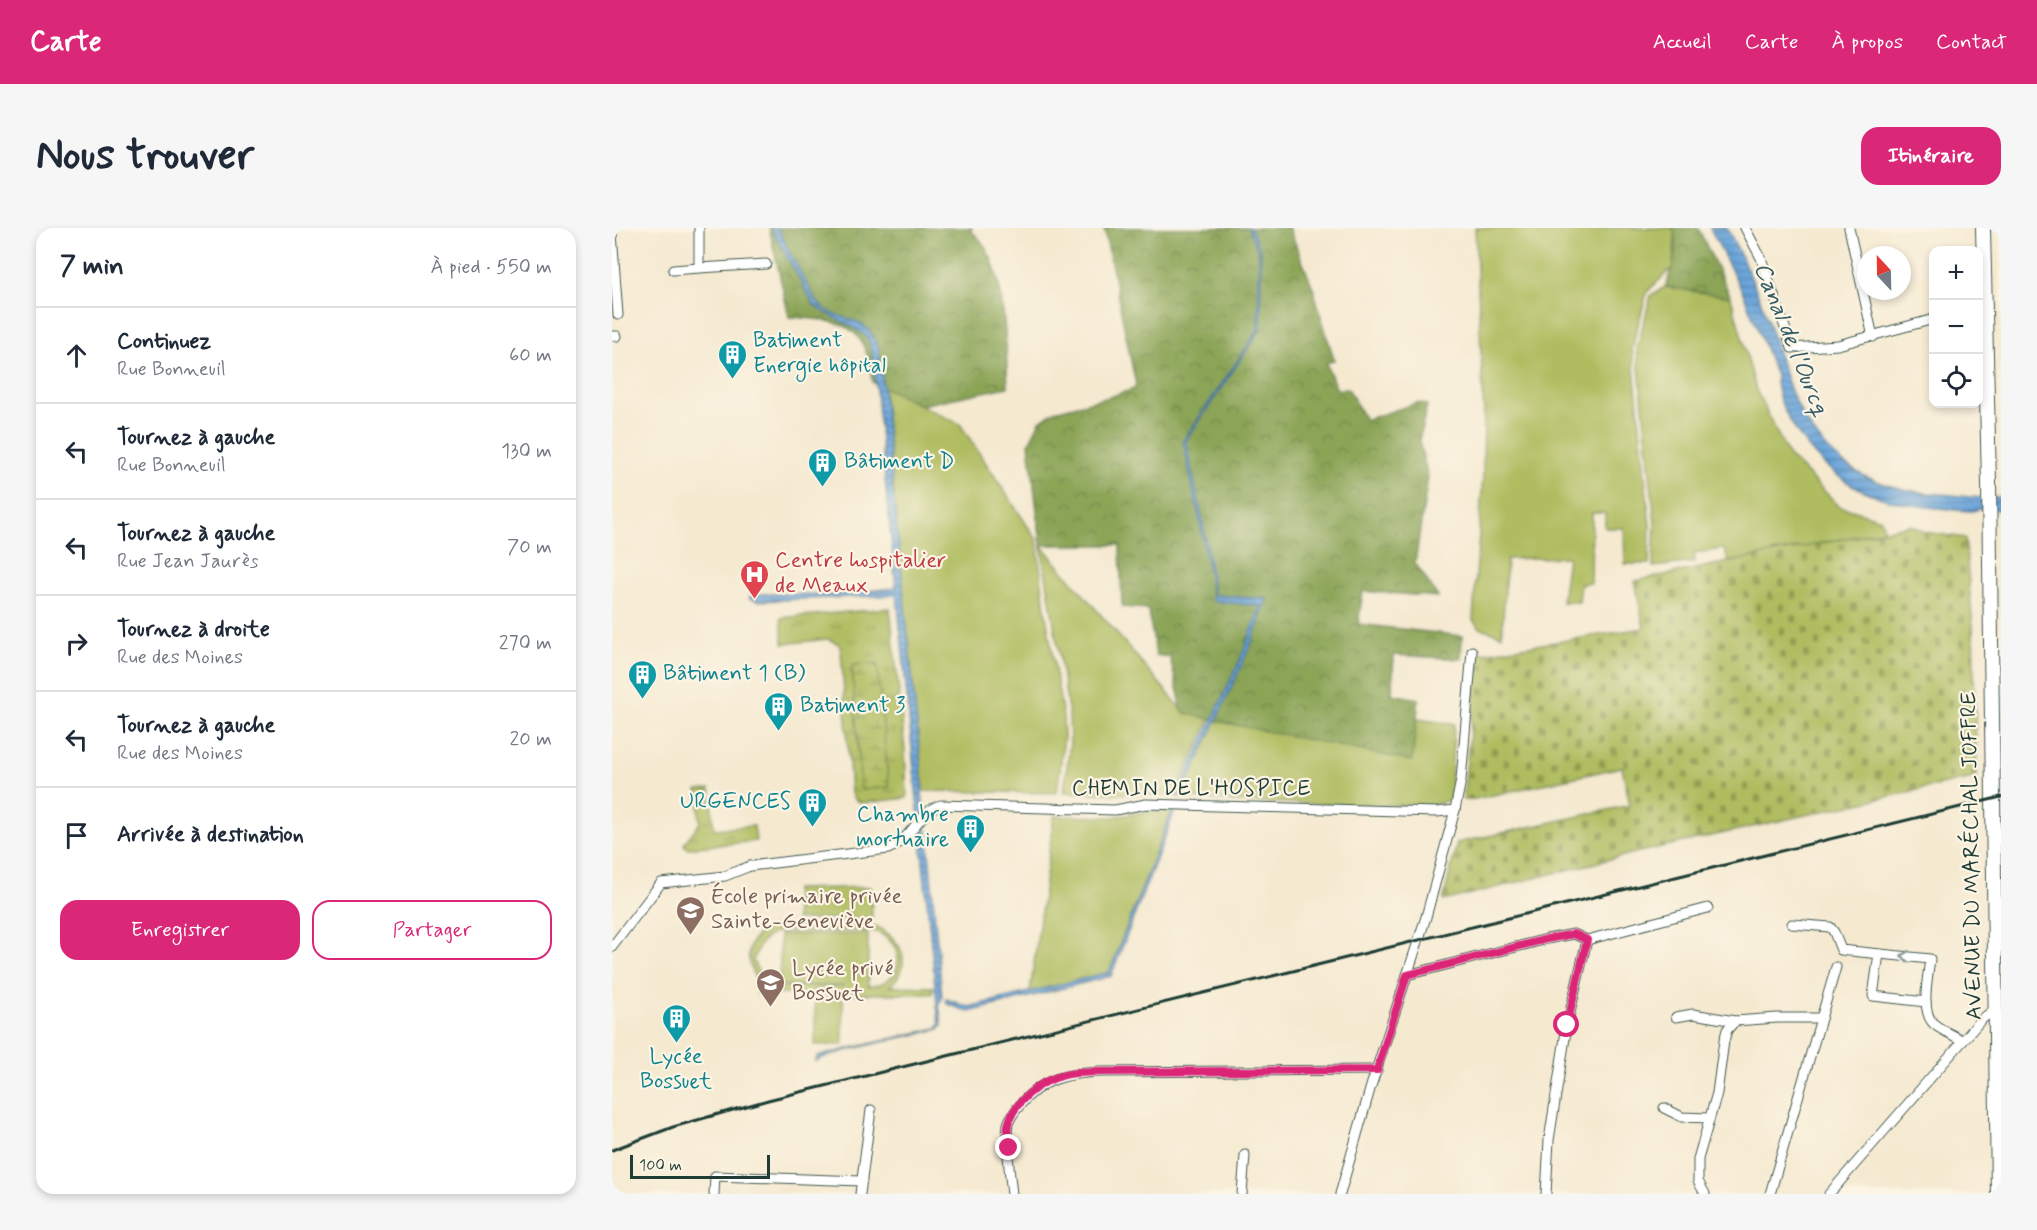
<!DOCTYPE html>
<html lang="fr">
<meta charset="utf-8">
<style>
body{margin:0;font-family:Mynerve,sans-serif;background:#f6f6f7;color:#1f2937}
.controls{position:absolute;right:18px;top:18px;display:grid;overflow:hidden;border-radius:12px;box-shadow:0 3px 9px #0003}
.controls button{width:54px;height:54px;display:grid;place-items:center;padding:0;border:0;border-bottom:2px solid #e0e1e3;background:#fff;color:#1f2937;font:30px sans-serif}
.compass{position:absolute;left:1245px;top:18px;width:54px;height:54px;border-radius:50%;background:#fff;box-shadow:0 3px 9px #0003;rotate:338deg}
.scale{position:absolute;left:18px;bottom:15px;width:140px;box-sizing:border-box;padding-left:6px;border:3px solid #1f3d34;border-top:0;font-size:16px;line-height:21px;white-space:nowrap;color:#1f3d34;-webkit-text-stroke:4px #fcf5e5;paint-order:stroke}
.stop{position:absolute;width:18px;height:18px;margin:-14px;border:4px solid #db2777;border-radius:50%;background:#fff}
.stop.end{background:#db2777;border-color:#fff;box-shadow:0 2px 6px #0008}
.list{margin:0;padding:0;list-style:none}
h2{display:flex;justify-content:space-between;align-items:center;height:78px;margin:0;padding:0 24px;font-size:26px}
h2 small{font-size:20px;font-weight:400;color:#747a83}
.list li{display:grid;grid-template-columns:39px 1fr auto;gap:18px;align-items:center;box-sizing:border-box;height:96px;padding:0 24px;border-top:2px solid #e0e1e3}
.list b{display:block;font-size:22px;white-space:nowrap}
.list p{margin:0;font-size:20px;white-space:nowrap;color:#747a83}
.list em{font-size:20px;font-style:normal;color:#747a83}
.actions{display:flex;gap:12px;padding:18px 24px}
.actions a{flex:1;padding:14px 0;border:2px solid #db2777;border-radius:18px;text-align:center;font-size:21px;color:#db2777}
.actions .main{background:#db2777;color:#fff}
.icon{flex:none;width:33px;height:33px;fill:none;stroke:currentColor;stroke-width:2;stroke-linecap:round;stroke-linejoin:round}
.map{position:relative;flex:none;width:1389px;height:966px;overflow:hidden;border-radius:18px}
header{display:flex;align-items:center;gap:36px;box-sizing:border-box;height:84px;padding:0 30px;background:#db2777;color:#fff}
header strong{font-size:28px}
nav{display:flex;gap:33px;margin-inline-start:auto;font-size:21px}
.intro{display:flex;align-items:center;justify-content:space-between;box-sizing:border-box;height:144px;padding:0 36px}
h1{margin:0;font-size:42px}
.button{padding:15px 27px;border-radius:18px;background:#db2777;color:#fff;font-size:21px;font-weight:700}
main{display:flex;gap:36px;padding:0 36px}
aside{flex:1;background:#fff;border-radius:18px;box-shadow:0 3px 9px #0003}
.map>svg:first-child{display:block}
</style>
<header>
<strong>Carte</strong>
<nav><a>Accueil</a><a>Carte</a><a>À propos</a><a>Contact</a></nav>
</header>
<div class="intro"><h1>Nous trouver</h1><a class="button">Itinéraire</a></div>
<main>
<aside>
<h2>7 min<small>À pied · 550 m</small></h2>
<ul class="list">
<li><svg class="icon" aria-label="ahead" viewBox="0 0 24 24"><path d="M12 20V5M6 11l6-6 6 6"/></svg><div><b>Continuez</b><p>Rue Bonneuil</p></div><em>60 m</em></li>
<li><svg class="icon" aria-label="left" viewBox="0 0 24 24"><path d="M17 20v-9H6M10 6l-5 5 5 5"/></svg><div><b>Tournez à gauche</b><p>Rue Bonneuil</p></div><em>130 m</em></li>
<li><svg class="icon" aria-label="left" viewBox="0 0 24 24"><path d="M17 20v-9H6M10 6l-5 5 5 5"/></svg><div><b>Tournez à gauche</b><p>Rue Jean Jaurès</p></div><em>70 m</em></li>
<li><svg class="icon" aria-label="right" viewBox="0 0 24 24"><path d="M7 20v-9h11M14 6l5 5-5 5"/></svg><div><b>Tournez à droite</b><p>Rue des Moines</p></div><em>270 m</em></li>
<li><svg class="icon" aria-label="left" viewBox="0 0 24 24"><path d="M17 20v-9H6M10 6l-5 5 5 5"/></svg><div><b>Tournez à gauche</b><p>Rue des Moines</p></div><em>20 m</em></li>
<li><svg class="icon" aria-label="arrive" viewBox="0 0 24 24"><path d="M6 21V4h12l-3 4 3 4H6"/></svg><div><b>Arrivée à destination</b></div></li>
</ul>
<div class="actions"><a class="main">Enregistrer</a><a>Partager</a></div>
</aside>
<div class="map">
<svg width="1389" height="966" viewBox="0 0 1389 966">
<defs>
<pattern id="grass-tufts" width="24" height="20" patternUnits="userSpaceOnUse" patternTransform="scale(1.5)"><rect width="24" height="20" fill="#afbc5f"/><path d="M3 7l-1-3M5 7V3M7 7l1-3M15 17l-1-3M17 17v-4M19 17l1-3" fill="none" stroke="#8e9a4f"/></pattern>
<pattern id="forest-crowns" width="20" height="18" patternUnits="userSpaceOnUse" patternTransform="scale(1.5)"><rect width="20" height="18" fill="#8ba456"/><path d="M2 6a3 3 0 1 1 6 0M12 15a3 3 0 1 1 6 0" fill="none" stroke="#718748"/></pattern>
<pattern id="wetland-marsh" width="20" height="14" patternUnits="userSpaceOnUse" patternTransform="scale(1.5)"><rect width="20" height="14" fill="#afbc5f"/><path d="M1 5h8M5 5V1M11 12h8M15 12V8" fill="none" stroke="#8e9a4f"/></pattern>
<pattern id="cemetery-stones" width="16" height="16" patternUnits="userSpaceOnUse" patternTransform="scale(1.5)"><rect width="16" height="16" fill="#afbc5f"/><path d="M2 7V4a2 2 0 0 1 4 0v3zM10 15v-3a2 2 0 0 1 4 0v3z" fill="#8e9a4f"/></pattern>
<pattern id="water-rules" width="6" height="5" patternUnits="userSpaceOnUse" patternTransform="scale(1.5)"><rect width="6" height="5" fill="#6ba4da"/><path d="M0 2.5h6" fill="none" stroke="#5787b2"/></pattern>
</defs>
<rect width="100%" height="100%" fill="#fcf5e5"/>
<filter id="ink" filterUnits="userSpaceOnUse"><feTurbulence type="fractalNoise" baseFrequency=".0167" numOctaves="2"/><feDisplacementMap in="SourceGraphic" scale="12" xChannelSelector="R" yChannelSelector="G"/><feConvolveMatrix kernelMatrix="1 2 1 2 8 2 1 2 1" color-interpolation-filters="sRGB"/></filter>
<filter id="wash" filterUnits="userSpaceOnUse"><feTurbulence type="fractalNoise" baseFrequency=".008" numOctaves="4" result="noise"/><feDisplacementMap in="SourceGraphic" scale="24" xChannelSelector="R" yChannelSelector="G"/><feGaussianBlur stdDeviation="1.35" result="paint"/><feColorMatrix in="noise" values="0 0 0 0 0 0 0 0 0 0 0 0 0 0 0 0 0 1.4 0 .05"/><feComposite in="paint" operator="in"/></filter>
<g filter="url(#wash)">
<rect width="100%" height="100%" fill="#f5e9d0"/>
<g fill="url(#grass-tufts)" stroke="#677c4a" stroke-width="1.5">
<polygon points="278,380 293,522 295,570 250,575 242,571 239,565 229,422 227,416 216,411 171,416 169,390"/>
<polygon points="98,561 102,601 142,598 144,613 76,620 73,618 72,615 88,595 85,562"/>
</g>
<g fill="url(#forest-crowns)" stroke="#557045" stroke-width="1.5">
<path d="M157,0H360L359,3C396,30 393,117 396,159L309,177L260,154C254,93 230,93 177,89Z"/>
<polygon points="492,0 677,0 701,60 722,132 714,135 725,162 736,160 753,192 805,175 815,177 807,213 816,249 803,335 826,369 751,363 746,396 850,408 849,431 782,427 780,466 807,471 800,533 657,505 573,485 570,481 558,429 544,427 536,381 510,379 508,317 429,317 417,215 428,193 442,183 498,169 522,161 524,157"/>
<path d="M1060,0H1086L1119,69L1053,59C1059,44 1069,15 1060,0Z"/>
</g>
<polygon fill="url(#wetland-marsh)" stroke="#677c4a" stroke-width="1.5" points="265,435 277,559 249,562 240,437"/>
<polygon fill="url(#cemetery-stones)" stroke="#677c4a" stroke-width="1.5" points="1299,297 1313,304 1353,310 1361,400 1365,549 1027,624 831,673 845,615 1018,577 1010,539 863,571 851,572 866,426 1032,400 1023,353"/>
<g fill="#afbc5f" stroke="#677c4a" stroke-width="1.5" fill-rule="evenodd">
<polygon points="863,0 1060,0 1063,6 1061,39 1035,64 1020,120 1038,298 1037,336 1013,336 1012,300 993,300 993,285 980,285 979,355 969,356 967,374 950,374 956,329 895,331 890,407 868,400 861,392 871,246 872,186"/>
<polygon points="1053,59 1119,69 1144,162 1176,227 1227,278 1269,291 1272,302 1117,334 1112,321 1082,325 1083,334 1041,339 1043,295 1025,120 1039,67"/>
<polygon points="271,159 348,196 425,312 433,381 451,489 452,509 445,565 310,563 311,557"/>
<polygon points="429,317 573,485 598,491 563,568 452,564 458,515 457,487"/>
<polygon points="805,491 842,496 838,572 818,578 622,574 569,569 604,493 800,533"/>
<polygon points="560,583 497,744 418,764 442,588 499,589 532,584"/>
<polygon points="259,659 260,690 184,692 183,661"/>
<path d="M167,698H264C282,707 299,726 287,747C285,751 281,755 278,758L321,759L320,766H145V759L151,758C134,743 129,715 153,702C157,700 162,699 167,698ZM169,703H261C296,713 294,757 256,758V706H168V757L232,758L165,759L151,752L141,733C146,716 152,708 169,703Z"/>
<polygon points="203,770 231,771 231,817 203,817"/>
</g>
<g fill="url(#water-rules)" stroke="#457087" stroke-width="1.5">
<path d="M159,0H166C175,19 184,37 194,54C198,61 201,69 206,75C226,97 256,83 267,121L311,557L310,565L316,613L330,770L327,776L330,798L327,801C307,806 211,825 203,834L206,828L325,800L328,796L326,787L285,367L147,373L137,370L140,366H223L284,360L260,124C259,119 258,114 255,110C248,100 215,88 202,77Z"/>
<polygon points="636,0 639,0 649,25 649,101 574,213 590,289 602,367 655,371 638,419 569,569 565,569 629,429 649,378 601,373 587,289 571,213 646,102 647,26"/>
<path d="M1098,0H1115C1130,29 1144,57 1154,88C1164,115 1171,144 1182,170C1212,235 1257,261 1326,266C1348,267 1367,272 1389,269V283C1385,282 1380,280 1376,279C1370,279 1364,283 1358,283C1348,283 1337,281 1326,280C1268,276 1225,259 1189,210C1177,193 1163,169 1164,148L1132,67Z"/>
<polygon points="562,578 565,578 499,748 357,784 335,776 334,771 357,779 497,744"/>
</g>
</g>
<g filter="url(#ink)">
<g fill="none" stroke-linecap="round" stroke-linejoin="round">
<defs>
<g id="street">
<polyline points="87,0 87,40 154,36"/>
<polyline points="1133,0 1149,30 1180,120 1226,117 1322,91"/>
<polyline points="1237,0 1261,109"/>
<polyline points="0,5 6,87"/>
<polyline points="61,42 87,40"/>
<polyline points="0,108 5,108"/>
<path d="M1180,696L1218,699L1222,704L1229,722L1318,731C1316,748 1308,784 1322,796C1330,803 1342,807 1351,813"/>
<polyline points="975,712 1096,680"/>
<path d="M0,719L49,655L113,648L138,638L276,621C300,612 307,582 329,577L503,582L534,576L825,584L843,582"/>
<polyline points="1267,726 1261,768 1314,774"/>
<polyline points="795,747 935,711 962,706 975,712"/>
<polyline points="1064,789 1081,786 1123,793 1165,790 1209,790"/>
<polyline points="1052,880 1070,889 1097,890"/>
<polyline points="102,966 103,948 250,953"/>
<polyline points="248,966 259,882"/>
<path d="M400,966C398,947 393,914 396,896C398,889 403,883 408,877C429,851 454,846 486,844L765,842"/>
<polyline points="630,966 633,927"/>
<polyline points="728,966 759,858 814,689 843,582 849,552 860,423"/>
<polyline points="934,966 937,912 955,797 975,712"/>
<polyline points="1093,966 1086,953 1086,931 1105,865 1112,813 1115,802 1123,793"/>
<polyline points="1158,966 1224,739"/>
<polyline points="1217,966 1369,792 1384,780"/>
</g>
<polyline id="secondary" points="1371,0 1377,255 1386,966"/>
</defs>
<use href="#street" stroke="#3f574b" stroke-width="11"/>
<use href="#secondary" stroke="#3f574b" stroke-width="16"/>
<use href="#street" stroke="#fff" stroke-width="9"/>
<use href="#secondary" stroke="#fff" stroke-width="14"/>
<polyline stroke="#1f3d34" stroke-width="3" points="0,922 61,899 156,872 1389,569"/>
</g>
<defs><path id="oneway-chevron" d="M-2-3.5L2.5 0L-2 3.5" fill="none" stroke-width="1.6" stroke-linecap="round" stroke-linejoin="round" transform="scale(1.5)"/></defs>
<use stroke="#8f9e9a" href="#oneway-chevron" transform="translate(1293 728) rotate(-174)"/>
</g>
<g fill="none" stroke-linecap="round" stroke-linejoin="round" filter="url(#ink)">
<path stroke="#db2777" stroke-width="8" d="M397,920C396,912 395,904 396,897C401,875 428,853 449,848C461,844 474,845 486,844L765,842L795,747L935,711L962,706L975,712L955,797"/>
</g>
<defs>
<symbol id="building-pin" viewBox="-11 -11 22 30"><path d="M0 17L-7.5 6A9.5 9.5 0 1 1 7.5 6Z" fill="#0f9aa8" stroke="#fcf5e5"/><path d="M-4-6H4V6H1V3H-1V6H-4ZM-2.5-4.3h1.7v1.8h-1.7ZM.8-4.3h1.7v1.8H.8ZM-2.5-1h1.7V.8h-1.7ZM.8-1h1.7V.8H.8Z" fill="#fff"/></symbol>
<symbol id="hospital-pin" viewBox="-11 -11 22 30"><path d="M0 17L-7.5 6A9.5 9.5 0 1 1 7.5 6Z" fill="#e0444e" stroke="#fcf5e5"/><path d="M-5-5h3v3.5h4V-5h3V5h-3V1.5h-4V5h-3Z" fill="#fff"/></symbol>
<symbol id="school-pin" viewBox="-11 -11 22 30"><path d="M0 17L-7.5 6A9.5 9.5 0 1 1 7.5 6Z" fill="#8d6e63" stroke="#fcf5e5"/><path d="M0-5L7-2L0 1L-7-2ZM-4 1L0 2.5L4 1V4Q0 6-4 4Z" fill="#fff"/></symbol>
</defs>
<g fill-rule="evenodd">
<use href="#building-pin" x="104" y="110" width="33" height="45"/>
<use href="#building-pin" x="194" y="218" width="33" height="45"/>
<use href="#hospital-pin" x="126" y="330" width="33" height="45"/>
<use href="#building-pin" x="14" y="430" width="33" height="45"/>
<use href="#building-pin" x="150" y="462" width="33" height="45"/>
<use href="#building-pin" x="184" y="558" width="33" height="45"/>
<use href="#building-pin" x="342" y="584" width="33" height="45"/>
<use href="#school-pin" x="62" y="666" width="33" height="45"/>
<use href="#school-pin" x="142" y="738" width="33" height="45"/>
<use href="#building-pin" x="48" y="774" width="33" height="45"/>
</g>
<g text-anchor="middle" dominant-baseline="central" stroke-width="4.5" stroke-linejoin="round" paint-order="stroke">
<g font-size="22" fill="#0d838f" stroke="#fcf5e5" text-anchor="start">
<text x="141" y="113">Batiment<tspan x="141" dy="25">Energie hôpital</tspan></text>
<text x="232" y="234">Bâtiment D</text>
<text x="51" y="446">Bâtiment 1 (B)</text>
<text x="188" y="478">Batiment 3</text>
<text x="179" y="574" text-anchor="end">URGENCES</text>
<text x="337" y="587" text-anchor="end">Chambre<tspan x="337" dy="25">mortuaire</tspan></text>
<text x="64" y="829" text-anchor="middle">Lycée<tspan x="64" dy="25">Bossuet</tspan></text>
</g>
<g font-size="22" fill="#be3a42" stroke="#fcf5e5" text-anchor="start">
<text x="163" y="333">Centre hospitalier<tspan x="163" dy="25">de Meaux</tspan></text>
</g>
<g font-size="22" fill="#1f3d34" stroke="#fcf5e5">
<text x="579" y="561">CHEMIN DE L'HOSPICE</text>
<text transform="translate(1360 628) rotate(-91)">AVENUE DU MARÉCHAL JOFFRE</text>
</g>
<g font-size="22" fill="#785e54" stroke="#fcf5e5" text-anchor="start">
<text x="99" y="669">École primaire privée<tspan x="99" dy="25">Sainte-Geneviève</tspan></text>
<text x="180" y="741">Lycée privé<tspan x="180" dy="25">Bossuet</tspan></text>
</g>
<g font-size="24" font-style="italic" fill="#365c66" stroke="#fcf5e5">
<text transform="translate(1179 112) rotate(68)">Canal de l'Ourcq</text>
</g>
</g>
</svg>
<div class="controls">
<button>+</button>
<button>−</button>
<button><svg class="icon" aria-label="locate" viewBox="0 0 24 24"><circle cx="12" cy="12" r="6"/><path d="M12 2v4M12 18v4M2 12h4M18 12h4"/></svg></button>
</div>
<svg class="compass" viewBox="-18 -18 36 36"><path d="M0-13l5 13h-10z" fill="#e53935"/><path d="M0 13l5-13h-10z" fill="#747a83"/></svg>
<div class="scale">100 m</div>
<div class="stop" style="left:955px;top:797px"></div>
<div class="stop end" style="left:397px;top:920px"></div>
</div>
</main>
